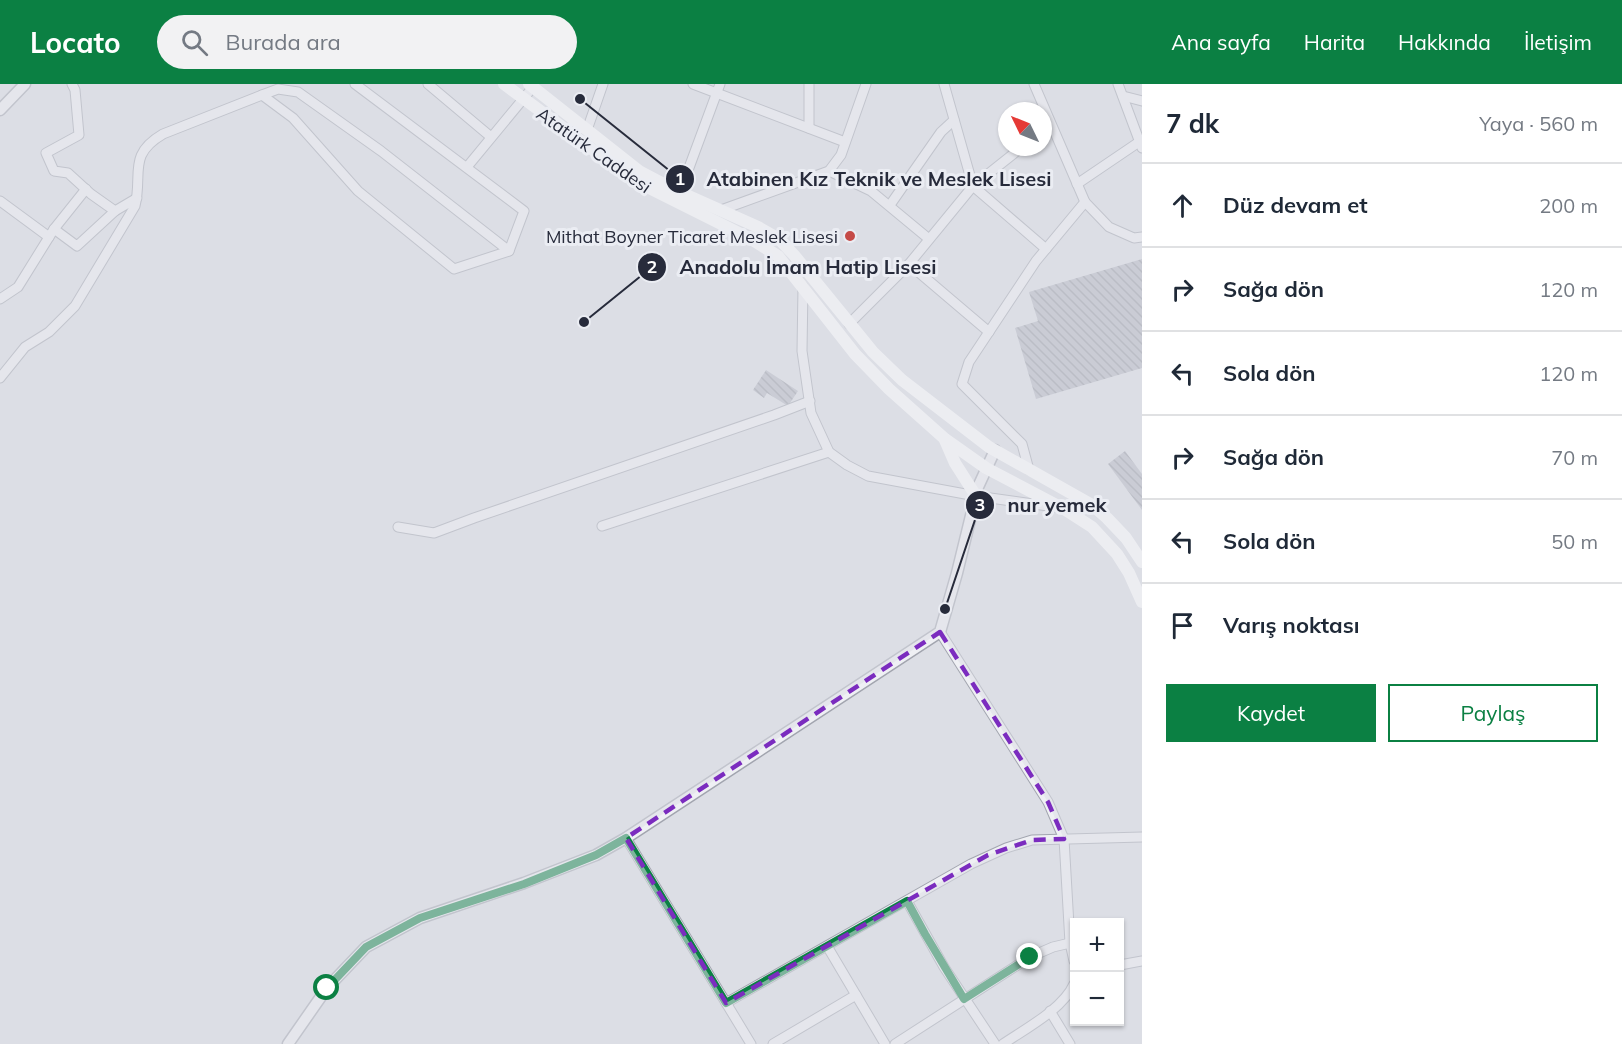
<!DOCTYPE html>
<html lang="tr">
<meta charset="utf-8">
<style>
body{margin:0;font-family:Mulish,sans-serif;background:#f2f2f3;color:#1f2937}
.controls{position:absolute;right:18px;bottom:18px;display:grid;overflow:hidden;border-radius:0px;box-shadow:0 2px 4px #0004}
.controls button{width:54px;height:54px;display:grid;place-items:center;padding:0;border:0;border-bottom:2px solid #e0e1e3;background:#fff;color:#1f2937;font:30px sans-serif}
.compass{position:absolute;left:998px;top:18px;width:54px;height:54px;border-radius:50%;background:#fff;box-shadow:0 2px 4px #0004;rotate:313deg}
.stop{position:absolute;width:18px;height:18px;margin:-14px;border:4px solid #0b8043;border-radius:50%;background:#fff}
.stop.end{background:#0b8043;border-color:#fff;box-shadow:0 2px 6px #0008}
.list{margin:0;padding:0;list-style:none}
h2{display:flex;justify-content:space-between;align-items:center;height:78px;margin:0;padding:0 24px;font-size:26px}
h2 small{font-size:20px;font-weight:400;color:#747a83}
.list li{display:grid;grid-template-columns:39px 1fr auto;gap:18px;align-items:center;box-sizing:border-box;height:84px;padding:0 24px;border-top:2px solid #e0e1e3}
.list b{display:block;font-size:22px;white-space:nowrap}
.list em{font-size:20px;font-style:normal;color:#747a83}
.actions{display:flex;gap:12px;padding:18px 24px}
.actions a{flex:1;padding:14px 0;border:2px solid #0b8043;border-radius:0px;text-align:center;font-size:21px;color:#0b8043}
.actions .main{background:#0b8043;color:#fff}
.icon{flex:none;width:33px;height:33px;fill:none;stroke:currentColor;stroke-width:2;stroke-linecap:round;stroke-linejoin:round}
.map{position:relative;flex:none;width:1142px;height:960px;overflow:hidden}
header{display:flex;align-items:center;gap:36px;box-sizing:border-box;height:84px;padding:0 30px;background:#0b8043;color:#fff}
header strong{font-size:28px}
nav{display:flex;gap:33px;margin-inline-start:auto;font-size:21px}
.search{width:420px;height:54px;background:#f2f2f3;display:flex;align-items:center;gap:15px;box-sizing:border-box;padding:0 21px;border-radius:33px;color:#747a83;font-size:22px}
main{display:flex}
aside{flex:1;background:#fff}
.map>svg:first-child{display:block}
</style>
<header>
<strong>Locato</strong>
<div class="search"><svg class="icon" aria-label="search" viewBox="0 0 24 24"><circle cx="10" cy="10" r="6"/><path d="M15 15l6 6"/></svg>Burada ara</div>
<nav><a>Ana sayfa</a><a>Harita</a><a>Hakkında</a><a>İletişim</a></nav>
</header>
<main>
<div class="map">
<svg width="1142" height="960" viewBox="0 0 1142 960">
<defs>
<pattern id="building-back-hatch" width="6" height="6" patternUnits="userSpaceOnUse" patternTransform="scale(1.5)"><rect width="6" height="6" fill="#b4b7c2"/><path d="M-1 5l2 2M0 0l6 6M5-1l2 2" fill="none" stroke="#92959f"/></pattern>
</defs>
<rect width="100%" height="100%" fill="#dcdee5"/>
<g fill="url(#building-back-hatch)">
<polygon points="1142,175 1142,284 1036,315 1015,244 1038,237 1029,208"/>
<polygon points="766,286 798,307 788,322 767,309 764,314 753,306"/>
<polygon points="1125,367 1142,390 1142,426 1108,380"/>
</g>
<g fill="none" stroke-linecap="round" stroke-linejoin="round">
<defs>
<g id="minor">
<polyline points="72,0 75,6 79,51 46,69 54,87 68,89 91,110 115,127"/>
<polyline points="428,0 491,53"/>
<polyline points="693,0 845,58"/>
<polyline points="944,0 973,102 1046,165"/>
<polyline points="1034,0 1085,118 1109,143 1134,154 1142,153"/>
<polyline points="1118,0 1142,64"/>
<polyline points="262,11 278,5 298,8 381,67 509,167"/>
<polyline points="1123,12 1142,17"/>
<polyline points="809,44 809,0"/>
<polyline points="587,46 603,0"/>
<polyline points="467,83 533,3"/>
<polyline points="829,87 871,107 929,155"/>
<polyline points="1077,100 1139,58"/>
<polyline points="680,108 720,0"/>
<polyline points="0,117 49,153"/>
<polyline points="890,121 941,48 954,36"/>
<polyline points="721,126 829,87 841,71 866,0"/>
<polyline points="54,145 77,162 115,127 137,114"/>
<polyline points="909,180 989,248"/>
<polyline points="803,203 802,267 811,329 829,368 847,381 868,392 976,412 1055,423"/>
<polyline points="0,215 18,203 54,145 86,105"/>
<polyline points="849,240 909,180 973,102 1022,63"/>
<path d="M0,294L25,263L49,248L75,222L135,122C143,90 127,71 163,50L262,11L293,34L358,107L454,185L509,167L524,127L355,0"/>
<polyline points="1029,386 1022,360 962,300 969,278 1036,177 1085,118"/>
<polyline points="602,442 829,368"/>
<polyline points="398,443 434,449 474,434 774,331 810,317"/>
<polyline points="940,548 1048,718 1064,755 1070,859 1074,877"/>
<polyline points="626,754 751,960"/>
<polyline points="907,817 944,883 995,960"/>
<polyline points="827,862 885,960"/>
<polyline points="1120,881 1142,877"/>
<polyline points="726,919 971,780 1006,764 1032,756 1142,753"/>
<polyline points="1050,927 1070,960"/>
<polyline points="773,960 856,911"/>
<polyline points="895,960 1030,873 1053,863 1070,859"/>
<path d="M1003,960C1025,945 1063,925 1074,900"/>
</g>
<g id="tertiary">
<polyline points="0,26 25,0"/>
<polyline points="288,960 327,904 366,863 420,834 524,799 596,771 626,754 940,548 957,489 978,403 995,366"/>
</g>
</defs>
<use href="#minor" stroke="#a2a5af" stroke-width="11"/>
<use href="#tertiary" stroke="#a2a5af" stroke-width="13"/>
<use href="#minor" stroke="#eff0f4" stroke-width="9"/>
<use href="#tertiary" stroke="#eff0f4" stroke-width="10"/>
<g stroke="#fff" stroke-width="12">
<polyline points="504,0 635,97 751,155 778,172 855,270 889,305 945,355 986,384 1064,425 1092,443 1117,470 1129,489 1142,518"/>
<polyline points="529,0 639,87 675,106 758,143 779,155 794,171 873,268 902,296 989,363 1092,421 1107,434 1126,454 1142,478"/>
<polyline points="945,356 955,379 976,412"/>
</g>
</g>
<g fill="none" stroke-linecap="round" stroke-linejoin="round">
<polyline stroke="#0b8043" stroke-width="8" points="327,904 366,863 420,834 524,800 596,771 626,754 726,919 907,817 925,850 964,915 1030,873"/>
</g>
<path d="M0 0H1142V960H0ZM940,548L1048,718L1064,755L1032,756L988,771L726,919L626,754Z" fill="#dcdee5" fill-opacity=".55" fill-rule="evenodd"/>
<path fill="none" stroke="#7b2cbf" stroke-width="4.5" stroke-dasharray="12 8" stroke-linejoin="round" d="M940,548L1048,718L1064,755L1032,756L988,771L726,919L626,754Z"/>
<circle fill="#c54a47" stroke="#ebedf3" stroke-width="2" cx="850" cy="152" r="6"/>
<g text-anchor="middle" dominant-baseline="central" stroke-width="6" stroke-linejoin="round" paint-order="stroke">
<g font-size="18" fill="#272b3b" stroke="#ebedf3">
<text transform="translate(594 66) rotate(35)">Atatürk Caddesi</text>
</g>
<g font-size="18" fill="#272b3b" stroke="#ebedf3" text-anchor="end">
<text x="838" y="152">Mithat Boyner Ticaret Meslek Lisesi</text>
</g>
</g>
<path fill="none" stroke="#272b3b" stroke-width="2" d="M580 15L680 95M584 238L652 183M945 525L980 421"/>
<g fill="#272b3b" stroke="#ebedf3" stroke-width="2">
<circle cx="580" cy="15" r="6"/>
<circle cx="584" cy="238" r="6"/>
<circle cx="945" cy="525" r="6"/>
<circle cx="680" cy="95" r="15"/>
<circle cx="652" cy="183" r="15"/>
<circle cx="980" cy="421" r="15"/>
</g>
<g font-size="18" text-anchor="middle" font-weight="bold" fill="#fff">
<text x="680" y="101">1</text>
<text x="652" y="189">2</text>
<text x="980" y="427">3</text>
</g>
<g font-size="20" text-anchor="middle" font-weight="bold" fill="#272b3b" stroke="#ebedf3" stroke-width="6" stroke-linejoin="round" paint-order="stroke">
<text x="879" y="102">Atabinen Kız Teknik ve Meslek Lisesi</text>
<text x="808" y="190">Anadolu İmam Hatip Lisesi</text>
<text x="1057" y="428">nur yemek</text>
</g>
</svg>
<div class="controls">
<button>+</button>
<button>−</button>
</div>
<svg class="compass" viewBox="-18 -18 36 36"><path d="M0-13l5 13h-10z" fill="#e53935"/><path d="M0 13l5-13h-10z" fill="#747a83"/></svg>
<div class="stop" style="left:327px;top:904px"></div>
<div class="stop end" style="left:1030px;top:873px"></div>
</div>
<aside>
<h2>7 dk<small>Yaya · 560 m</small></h2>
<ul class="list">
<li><svg class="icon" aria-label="ahead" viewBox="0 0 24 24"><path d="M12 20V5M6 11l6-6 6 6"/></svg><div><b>Düz devam et</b></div><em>200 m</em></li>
<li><svg class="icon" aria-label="right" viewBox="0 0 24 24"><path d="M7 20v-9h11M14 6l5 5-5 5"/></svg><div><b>Sağa dön</b></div><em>120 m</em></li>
<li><svg class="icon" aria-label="left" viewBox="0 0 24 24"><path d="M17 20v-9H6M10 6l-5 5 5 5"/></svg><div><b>Sola dön</b></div><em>120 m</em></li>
<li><svg class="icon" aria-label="right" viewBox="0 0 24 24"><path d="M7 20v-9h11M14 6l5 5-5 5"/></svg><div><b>Sağa dön</b></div><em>70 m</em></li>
<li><svg class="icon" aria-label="left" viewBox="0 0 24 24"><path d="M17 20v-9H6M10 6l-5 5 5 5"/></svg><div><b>Sola dön</b></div><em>50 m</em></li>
<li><svg class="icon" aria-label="arrive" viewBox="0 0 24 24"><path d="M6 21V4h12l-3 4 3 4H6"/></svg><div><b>Varış noktası</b></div></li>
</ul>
<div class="actions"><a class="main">Kaydet</a><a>Paylaş</a></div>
</aside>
</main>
